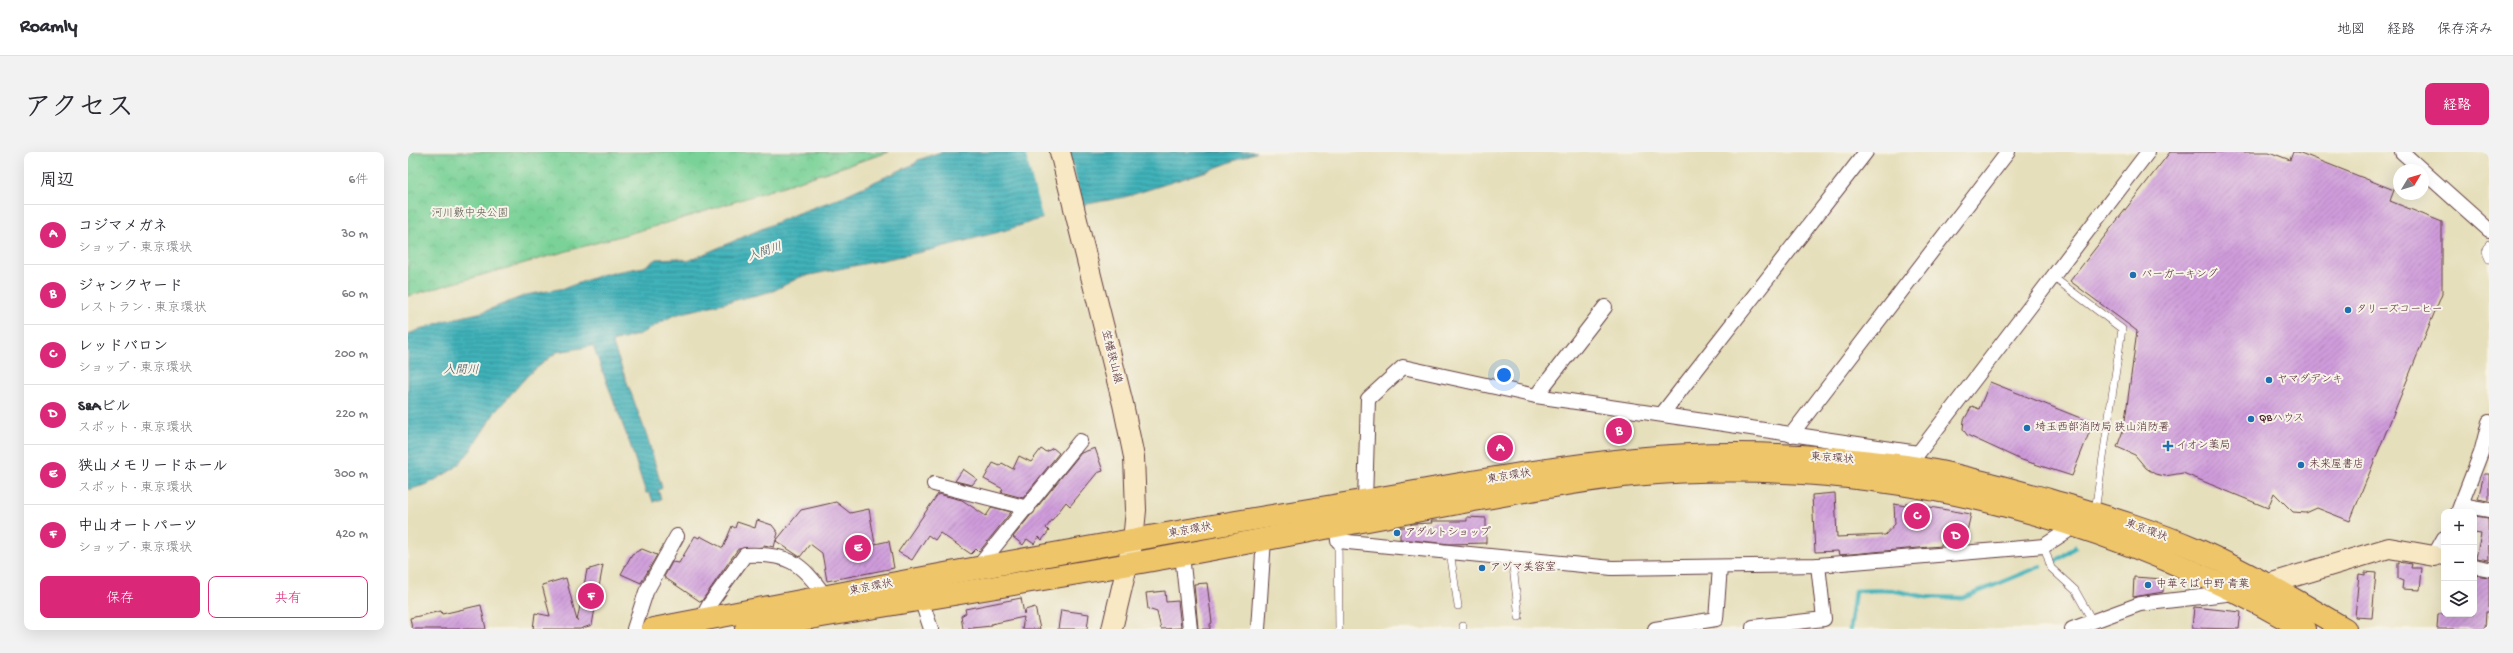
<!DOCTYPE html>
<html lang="ja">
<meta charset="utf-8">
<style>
body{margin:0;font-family:"Gochi Hand","Klee One",sans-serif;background:#f2f2f3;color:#2b2b33}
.controls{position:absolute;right:12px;bottom:12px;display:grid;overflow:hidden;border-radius:8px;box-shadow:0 4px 16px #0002}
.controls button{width:36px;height:36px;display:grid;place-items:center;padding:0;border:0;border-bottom:1px solid #e1e1e2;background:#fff;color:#2b2b33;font:20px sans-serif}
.compass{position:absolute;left:1985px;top:12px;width:36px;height:36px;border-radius:50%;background:#fff;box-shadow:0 4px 16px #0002;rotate:52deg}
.you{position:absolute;left:1096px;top:223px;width:14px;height:14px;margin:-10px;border:3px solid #fff;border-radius:50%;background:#1a73e8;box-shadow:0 0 0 6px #1a73e833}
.badge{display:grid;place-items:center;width:26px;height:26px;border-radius:50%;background:#db2777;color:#fff;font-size:13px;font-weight:700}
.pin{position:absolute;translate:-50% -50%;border:2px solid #fff;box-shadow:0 1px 4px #0006}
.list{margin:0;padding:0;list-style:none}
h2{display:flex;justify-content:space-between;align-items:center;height:52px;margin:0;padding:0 16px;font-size:17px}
h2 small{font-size:13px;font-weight:400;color:#7c7c81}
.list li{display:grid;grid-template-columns:26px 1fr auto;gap:12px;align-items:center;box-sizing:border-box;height:60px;padding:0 16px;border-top:1px solid #e1e1e2}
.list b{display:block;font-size:15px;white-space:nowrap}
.list p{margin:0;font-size:13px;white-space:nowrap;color:#7c7c81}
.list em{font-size:13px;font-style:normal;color:#7c7c81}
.actions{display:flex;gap:8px;padding:12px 16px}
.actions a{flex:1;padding:9px 0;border:1px solid #db2777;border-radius:8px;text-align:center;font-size:14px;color:#db2777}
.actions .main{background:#db2777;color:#fff}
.icon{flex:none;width:22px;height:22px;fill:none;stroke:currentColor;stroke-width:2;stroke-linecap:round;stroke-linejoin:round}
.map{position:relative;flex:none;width:2081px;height:477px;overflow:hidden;border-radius:8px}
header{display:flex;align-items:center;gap:24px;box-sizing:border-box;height:56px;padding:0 20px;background:#fff;border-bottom:1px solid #e1e1e2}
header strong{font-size:19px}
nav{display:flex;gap:22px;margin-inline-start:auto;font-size:14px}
.intro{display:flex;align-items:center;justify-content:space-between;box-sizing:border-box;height:96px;padding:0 24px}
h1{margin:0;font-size:28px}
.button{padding:10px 18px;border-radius:8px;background:#db2777;color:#fff;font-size:14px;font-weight:700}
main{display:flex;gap:24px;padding:0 24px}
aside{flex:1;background:#fff;border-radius:8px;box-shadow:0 4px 16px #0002}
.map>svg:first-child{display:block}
</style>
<header>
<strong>Roamly</strong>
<nav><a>地図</a><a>経路</a><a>保存済み</a></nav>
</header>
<div class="intro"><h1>アクセス</h1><a class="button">経路</a></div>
<main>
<aside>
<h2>周辺<small>6件</small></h2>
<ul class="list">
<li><span class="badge">A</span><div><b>コジマメガネ</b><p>ショップ · 東京環状</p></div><em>30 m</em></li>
<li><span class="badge">B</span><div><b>ジャンクヤード</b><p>レストラン · 東京環状</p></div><em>60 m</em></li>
<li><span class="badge">C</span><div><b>レッドバロン</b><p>ショップ · 東京環状</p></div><em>200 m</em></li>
<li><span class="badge">D</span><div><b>S&amp;Aビル</b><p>スポット · 東京環状</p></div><em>220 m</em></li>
<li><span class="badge">E</span><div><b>狭山メモリードホール</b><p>スポット · 東京環状</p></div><em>300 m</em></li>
<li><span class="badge">F</span><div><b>中山オートパーツ</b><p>ショップ · 東京環状</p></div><em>420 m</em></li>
</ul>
<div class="actions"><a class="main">保存</a><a>共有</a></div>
</aside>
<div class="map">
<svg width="2081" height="477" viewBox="0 0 2081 477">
<defs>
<pattern id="park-crowns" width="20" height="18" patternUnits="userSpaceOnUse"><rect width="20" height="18" fill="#7ad298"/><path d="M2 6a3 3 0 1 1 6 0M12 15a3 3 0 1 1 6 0" fill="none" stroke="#6bb483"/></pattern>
<pattern id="water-rules" width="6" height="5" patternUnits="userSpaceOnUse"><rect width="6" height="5" fill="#41b2ba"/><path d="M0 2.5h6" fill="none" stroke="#389097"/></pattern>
<pattern id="building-hatch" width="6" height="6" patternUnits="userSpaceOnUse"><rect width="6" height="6" fill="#cf9cdb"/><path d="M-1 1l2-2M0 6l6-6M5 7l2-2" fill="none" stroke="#aa7fb2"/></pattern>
</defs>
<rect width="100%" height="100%" fill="#f7f3e8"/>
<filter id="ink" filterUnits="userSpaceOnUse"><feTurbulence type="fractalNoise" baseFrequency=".025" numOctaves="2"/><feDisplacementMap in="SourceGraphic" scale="8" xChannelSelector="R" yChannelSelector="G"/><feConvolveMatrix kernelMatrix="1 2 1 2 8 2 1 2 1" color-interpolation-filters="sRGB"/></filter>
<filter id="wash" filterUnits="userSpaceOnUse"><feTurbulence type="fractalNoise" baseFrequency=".012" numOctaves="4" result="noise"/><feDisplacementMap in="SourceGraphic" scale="16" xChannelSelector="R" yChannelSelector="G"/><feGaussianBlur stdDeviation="0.9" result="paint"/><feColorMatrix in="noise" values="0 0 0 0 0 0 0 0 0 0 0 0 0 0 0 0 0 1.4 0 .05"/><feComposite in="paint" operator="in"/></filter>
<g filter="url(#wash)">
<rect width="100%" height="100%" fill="#e6dfbb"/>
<polygon fill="url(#park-crowns)" stroke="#627862" points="0,0 481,0 276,66 0,144"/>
<polygon fill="url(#water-rules)" stroke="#466872" points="533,0 849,0 799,19 717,45 679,52 595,79 518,99 392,125 365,139 266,163 230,183 204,190 239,284 254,336 250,338 253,347 245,350 242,341 238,341 222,292 185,194 149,200 120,223 87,260 62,299 47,316 20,332 0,338 0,182 36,169 75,160 118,143 157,136 196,122 236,115 249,107 271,106 280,109 390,61 424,49 506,12 510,8"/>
<polygon fill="#e6dfbb" points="617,0 661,0 675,55 635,68"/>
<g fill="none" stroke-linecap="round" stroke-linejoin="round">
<g stroke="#41b2ba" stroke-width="4.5">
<polyline points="1647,410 1667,395"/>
<polyline points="1442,477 1447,439 1483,438 1518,445 1555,446 1633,414"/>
</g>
</g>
<g id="blocks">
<g fill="url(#building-hatch)">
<polygon points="1762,0 1861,0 1882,8 1885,0 1890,0 1986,38 1982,49 2034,70 2034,142 1942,369 1909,356 1898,361 1885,360 1866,341 1860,356 1775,321 1757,324 1747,322 1738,316 1727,303 1709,295 1716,276 1729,179 1662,129"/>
<polygon points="1582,230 1685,271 1664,324 1611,307 1559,283 1555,277 1556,268 1564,254 1571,257"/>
<polygon points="645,296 651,301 615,346 593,340 595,337 576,327 585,311 592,314 594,311 605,317 611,304 623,310 633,297 638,300"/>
<polygon points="687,296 695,319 689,321 662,354 658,350 638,376 641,379 634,388 631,385 626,392 619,387 615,393 605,385 673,301"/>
<polygon points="555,317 569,327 564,333 547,329"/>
<polygon points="2076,322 2081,322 2081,349 2070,347"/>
<polygon points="1427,341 1429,385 1477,383 1487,372 1486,352 1498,354 1498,351 1563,362 1556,392 1533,392 1533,394 1431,403 1430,399 1407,400 1404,343"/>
<polygon points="530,342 554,348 578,364 584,355 603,360 571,400 568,397 563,402 532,381 527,388 520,383 504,408 490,400"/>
<polygon points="428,350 442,361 461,357 467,392 481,389 486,416 419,429 414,401 402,392 392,405 368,389 393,358"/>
<polygon points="2067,364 2080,366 2081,408 2068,406 2073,382 2066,381"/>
<polygon points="1059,365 1078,366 1078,391 1042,392 992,387 992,375 1003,375 1003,372 1024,371 1023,369 1059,369"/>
<polygon points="349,368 364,373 370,381 366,395 356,393 356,395 330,397 293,450 256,425 264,410 271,411 287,384 291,386 292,384 315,396 324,374 327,376 329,370 347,376"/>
<polygon points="234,397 249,403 233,431 213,422 224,402"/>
<polygon points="1990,410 2004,412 2003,416 2014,416 2012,438 1994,437 1995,429 1990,427"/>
<polygon points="195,413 184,473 172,477 125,477 127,461 142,464 134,433 158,426 169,469 179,418"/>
<polygon points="1957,420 1968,421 1964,466 1947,465 1951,422 1957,423"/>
<polygon points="2066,423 2081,425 2081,460 2078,460 2077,477 2029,477 2030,462 2066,462"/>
<polygon points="1726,425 1755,427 1755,440 1725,445"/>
<polygon points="799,431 804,471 802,472 802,477 790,477 786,432"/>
<polygon points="757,439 758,450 770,449 773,476 753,477 749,460 740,457 738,441"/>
<polygon points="613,446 616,462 617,458 627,455 632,477 614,477 616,465 583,472 583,474 555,477 553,464 558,461 557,457"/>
<polygon points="73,453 78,477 4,477 2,466 33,459 34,462"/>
<polygon points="1786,455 1833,460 1831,477 1784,476"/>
<polygon points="653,458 681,462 679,477 650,477"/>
</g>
</g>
</g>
<g filter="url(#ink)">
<use href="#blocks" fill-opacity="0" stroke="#613c41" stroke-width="1"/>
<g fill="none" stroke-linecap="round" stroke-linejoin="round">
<defs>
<g id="lane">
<polyline points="2081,92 2078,100 2081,107"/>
<polyline points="1645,125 1714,177 1687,359"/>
<polyline points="930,389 931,477"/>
<polyline points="1636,394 1643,416 1667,438 1685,470"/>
<polyline points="1042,399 1050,454"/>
<polyline points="1104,406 1111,465"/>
<polyline points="1055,474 1055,477"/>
</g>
<g id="street">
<polyline points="1994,0 2014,18"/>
<polyline points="2015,19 2081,78"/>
<polyline points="1128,244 1197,155"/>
<polyline points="1254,262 1458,0"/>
<polyline points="1383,283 1600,0"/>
<polyline points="1505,308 1740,0"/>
<polyline points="526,332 620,356"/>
<polyline points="957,349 960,247 995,215 1128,244 1510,301"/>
<polyline points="2053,353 2081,358"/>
<polyline points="2050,360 2073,301 2081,270"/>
<polyline points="929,373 930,389 1204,416 1410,413 1636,394 1667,374"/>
<polyline points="2036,386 2026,404 2036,406"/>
<polyline points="774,403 782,477"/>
<polyline points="2066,414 2081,417"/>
<polyline points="570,415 672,289"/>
<polyline points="511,441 523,477"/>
<path d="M293,468L301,453L337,403C380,401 393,410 417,444"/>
<polyline points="226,477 238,440 269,384"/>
<polyline points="850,477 856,387"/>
<polyline points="1247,477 1308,467 1312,415"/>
<polyline points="1345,477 1345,475 1416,467 1410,413"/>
<polyline points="1664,477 1732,452 1827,441"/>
</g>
<g id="secondary">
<polyline points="652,0 715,252 726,305 728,358 725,389 704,477"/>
<polyline points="1847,436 1981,396 2026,404"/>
</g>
<g id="highway">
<path d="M245,477C471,434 697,391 925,354C1025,338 1125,317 1227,307C1316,298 1408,302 1497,314C1546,321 1594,335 1641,348C1692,363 1742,377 1790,398C1841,421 1889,449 1937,477"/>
<path d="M338,477C493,450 650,426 805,397C892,380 979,364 1066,348C1119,339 1171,328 1225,323C1460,302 1693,358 1896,477"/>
</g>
</defs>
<use href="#lane" stroke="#613c41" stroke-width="8"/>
<use href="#street" stroke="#613c41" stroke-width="16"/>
<use href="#secondary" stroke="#613c41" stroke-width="22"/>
<use href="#highway" stroke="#613c41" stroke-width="24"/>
<use href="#lane" stroke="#fff" stroke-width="7"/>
<use href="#street" stroke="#fff" stroke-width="14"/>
<use href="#secondary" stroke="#f8e8c3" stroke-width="20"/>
<use href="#highway" stroke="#eec569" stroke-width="22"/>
</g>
</g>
<g fill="#1f6fb2" stroke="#f7f3e8" stroke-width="1.5">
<circle cx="1725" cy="123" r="4"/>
<circle cx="1940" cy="158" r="4"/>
<circle cx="1861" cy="228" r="4"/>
<circle cx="1843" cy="267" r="4"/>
<circle cx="1619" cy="276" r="4"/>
<path d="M1758 288h4v4h4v4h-4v4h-4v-4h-4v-4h4z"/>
<circle cx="1893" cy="313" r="4"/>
<circle cx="989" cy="381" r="4"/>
<circle cx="1074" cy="416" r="4"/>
<circle cx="1740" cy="433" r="4"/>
</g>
<g text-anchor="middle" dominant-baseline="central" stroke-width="4" stroke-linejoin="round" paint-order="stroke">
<g font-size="11" fill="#58554c" stroke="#f7f3e8">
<text x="62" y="62">河川敷中央公園</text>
</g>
<g font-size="11" fill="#4a1f2b" stroke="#f7f3e8" text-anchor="start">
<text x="1733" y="123">バーガーキング</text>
<text x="1948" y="158">タリーズコーヒー</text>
<text x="1869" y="228">ヤマダデンキ</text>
<text x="1851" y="267">QBハウス</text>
<text x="1627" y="276">埼玉西部消防局 狭山消防署</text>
<text x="1768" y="294">イオン薬局</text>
<text x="1901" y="313">未来屋書店</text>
<text x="997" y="381">アダルトショップ</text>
<text x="1082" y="416">アヅマ美容室</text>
<text x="1748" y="433">中華そば 中野 青葉</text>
</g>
<g font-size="11" fill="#4a1f2b" stroke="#f7f3e8">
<text transform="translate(703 205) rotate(76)">笠幡狭山線</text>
<text transform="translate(1424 307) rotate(4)">東京環状</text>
<text transform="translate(1101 325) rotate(-9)">東京環状</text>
<text transform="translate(782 379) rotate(-10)">東京環状</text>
<text transform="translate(1738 379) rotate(20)">東京環状</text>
<text transform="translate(463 436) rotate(-11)">東京環状</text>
</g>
<g font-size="12" font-style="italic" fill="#465a64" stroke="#f7f3e8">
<text transform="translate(357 101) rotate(-19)">入間川</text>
<text x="53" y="219">入間川</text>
</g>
</g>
</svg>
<div class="controls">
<button>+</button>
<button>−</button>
<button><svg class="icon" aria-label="layers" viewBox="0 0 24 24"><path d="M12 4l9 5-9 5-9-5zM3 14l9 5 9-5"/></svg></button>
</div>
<svg class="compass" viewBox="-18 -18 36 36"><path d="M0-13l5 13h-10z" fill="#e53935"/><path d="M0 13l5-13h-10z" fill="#7c7c81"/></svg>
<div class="you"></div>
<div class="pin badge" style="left:1092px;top:296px">A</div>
<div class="pin badge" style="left:1211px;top:279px">B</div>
<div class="pin badge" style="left:1509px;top:364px">C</div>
<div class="pin badge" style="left:1548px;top:384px">D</div>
<div class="pin badge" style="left:450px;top:396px">E</div>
<div class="pin badge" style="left:183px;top:444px">F</div>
</div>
</main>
